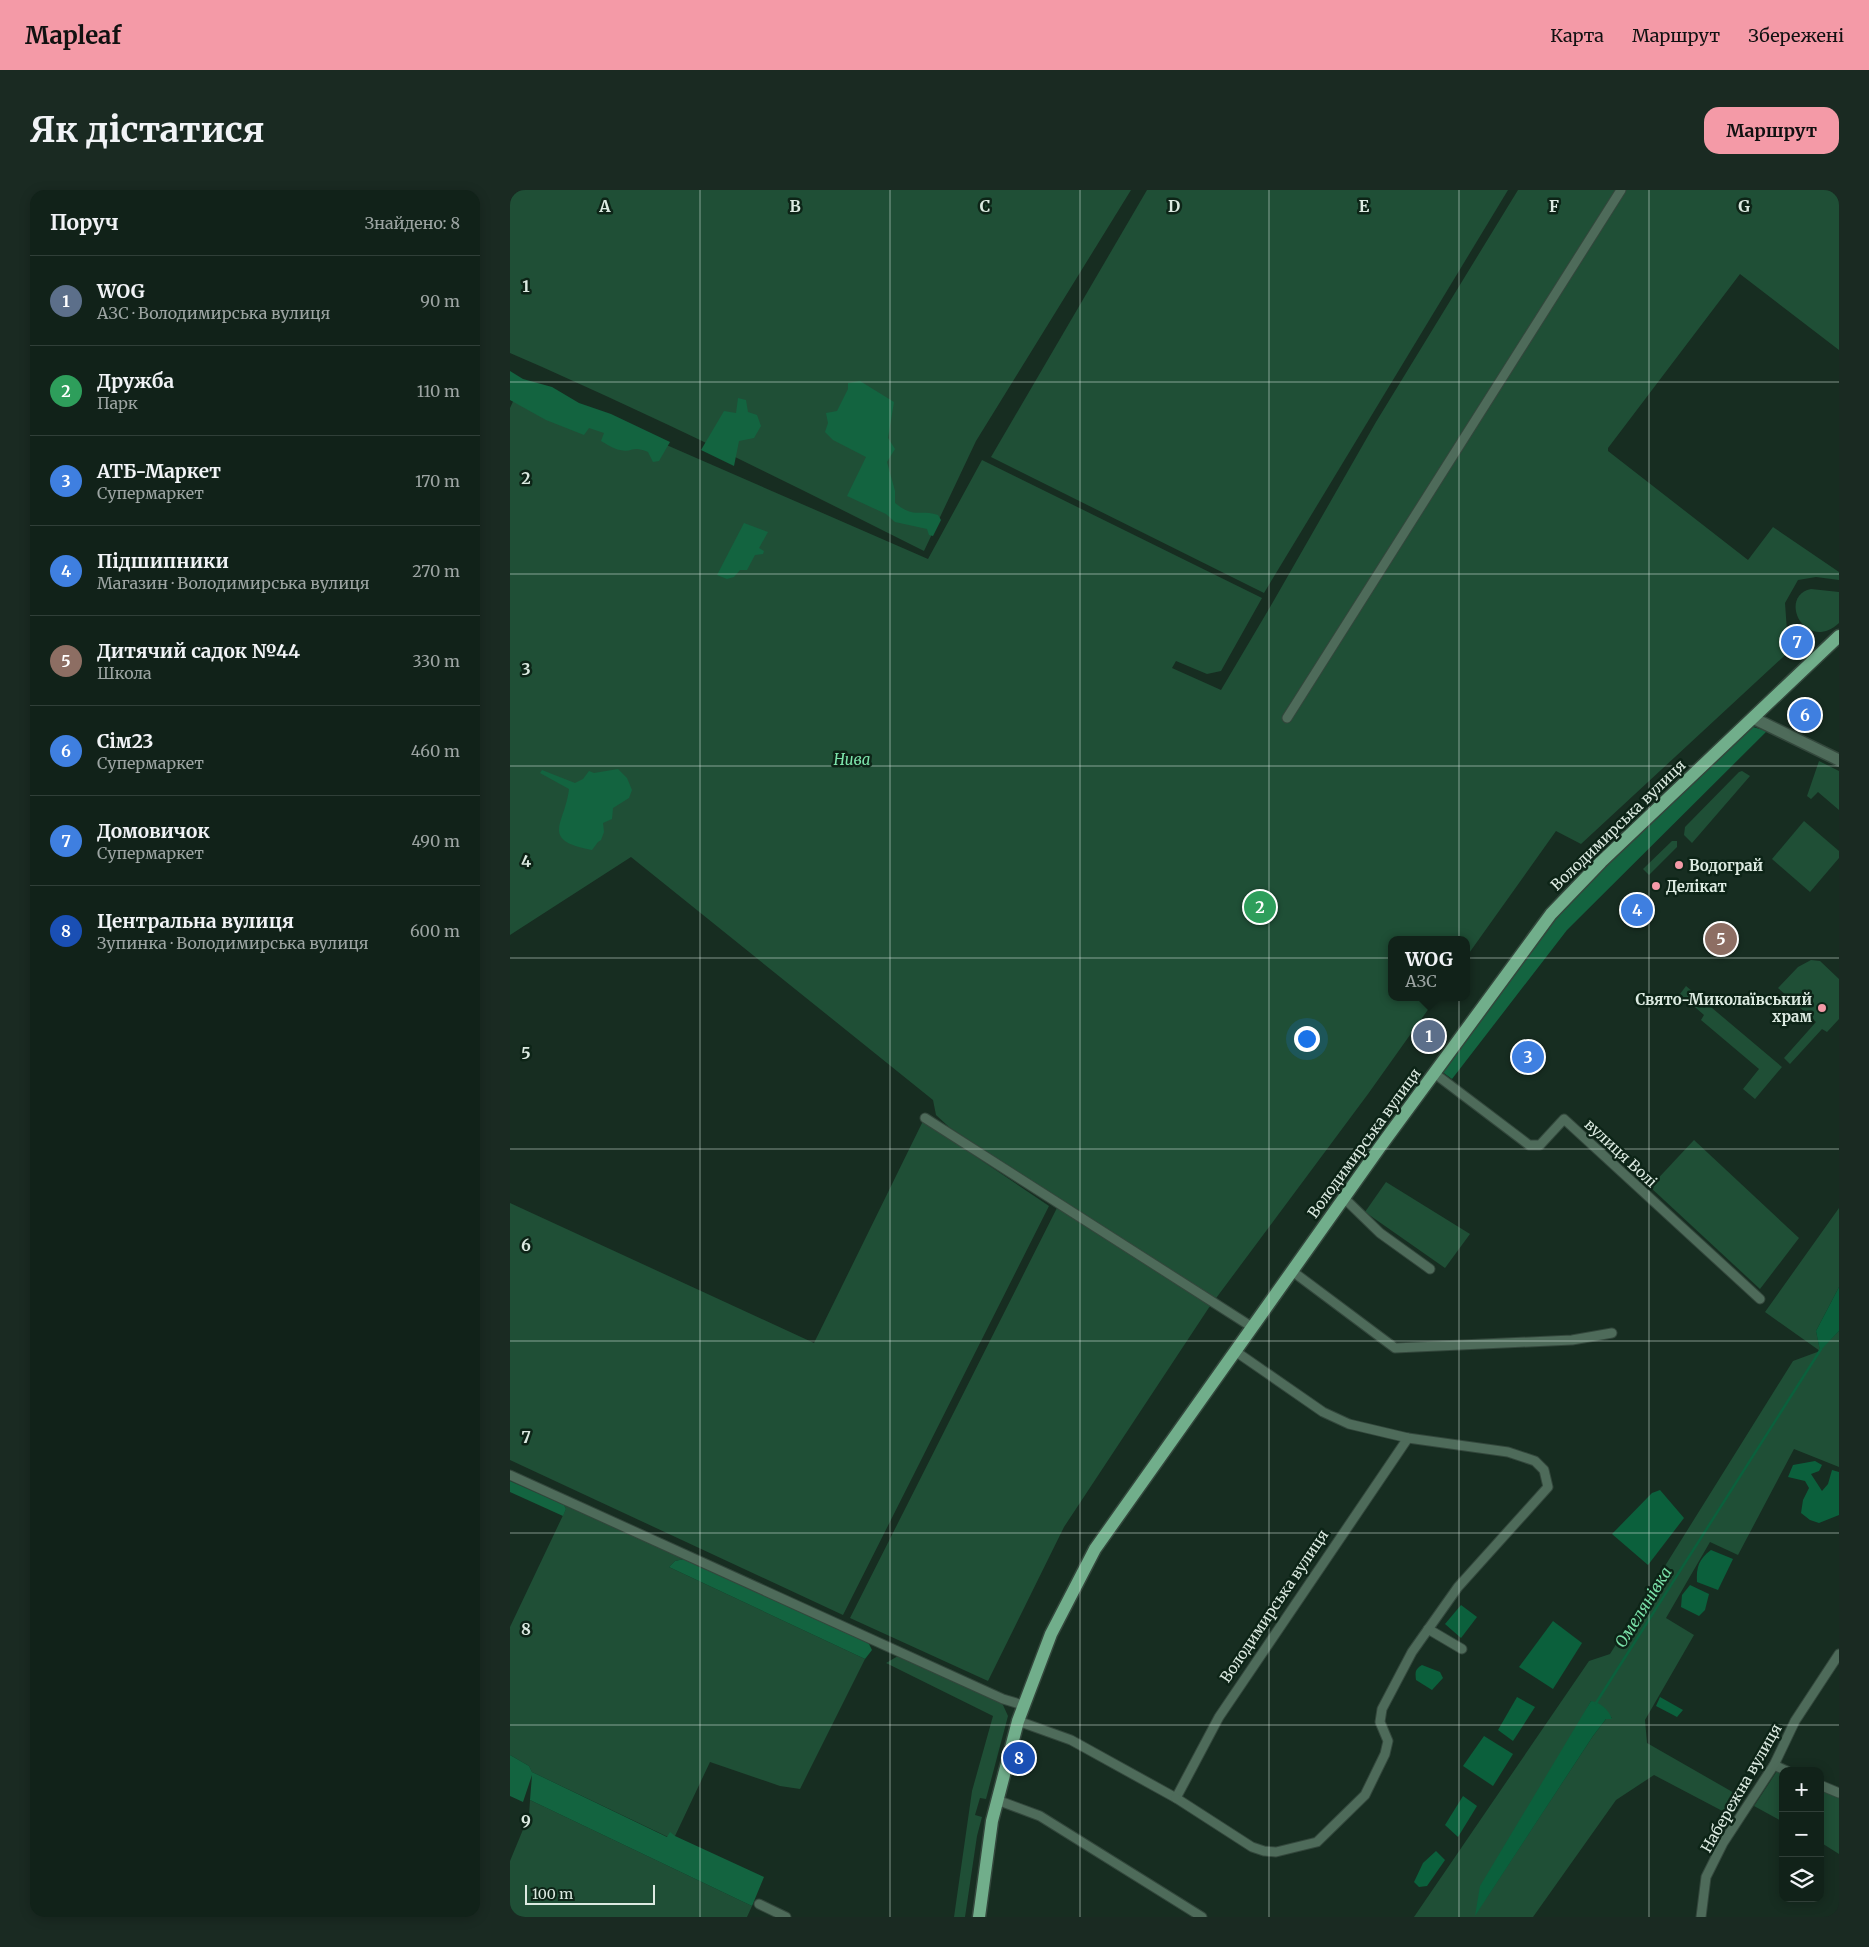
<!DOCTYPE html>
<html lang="uk">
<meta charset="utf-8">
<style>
body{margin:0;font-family:Merriweather,serif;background:#1a2a22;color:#f1f3f6}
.controls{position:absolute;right:15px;bottom:15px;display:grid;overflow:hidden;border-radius:10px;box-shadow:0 2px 12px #0003}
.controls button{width:45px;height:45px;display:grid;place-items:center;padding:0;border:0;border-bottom:1px solid #303f38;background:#112219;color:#f1f3f6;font:25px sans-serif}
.scale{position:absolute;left:15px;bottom:12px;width:130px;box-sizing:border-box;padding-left:5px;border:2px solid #dceae1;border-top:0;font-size:14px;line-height:18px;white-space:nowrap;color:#dceae1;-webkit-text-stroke:4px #0d2417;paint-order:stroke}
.you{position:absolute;left:796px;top:848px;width:18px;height:18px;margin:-12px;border:4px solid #fff;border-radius:50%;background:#1a73e8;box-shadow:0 0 0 8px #1a73e833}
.badge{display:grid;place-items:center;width:32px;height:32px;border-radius:50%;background:#f49aa7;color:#fff;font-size:16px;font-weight:700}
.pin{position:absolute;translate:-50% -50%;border:2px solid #fff;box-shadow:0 1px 5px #0006}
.popup{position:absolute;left:878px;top:746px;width:82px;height:65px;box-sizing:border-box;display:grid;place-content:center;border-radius:10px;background:#112219;filter:drop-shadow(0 1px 4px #0005);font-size:16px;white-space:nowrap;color:#9ca4a2}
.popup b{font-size:19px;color:#f1f3f6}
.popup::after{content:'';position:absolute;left:50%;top:100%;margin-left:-10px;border:10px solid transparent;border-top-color:#112219}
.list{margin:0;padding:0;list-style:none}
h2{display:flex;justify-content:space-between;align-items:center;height:65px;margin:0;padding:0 20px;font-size:21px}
h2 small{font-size:16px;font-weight:400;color:#9ca4a2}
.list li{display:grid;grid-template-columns:32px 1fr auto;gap:15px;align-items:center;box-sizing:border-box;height:90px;padding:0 20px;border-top:1px solid #303f38}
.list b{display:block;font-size:19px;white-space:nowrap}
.list p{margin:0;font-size:16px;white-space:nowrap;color:#9ca4a2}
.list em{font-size:16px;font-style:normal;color:#9ca4a2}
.icon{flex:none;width:28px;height:28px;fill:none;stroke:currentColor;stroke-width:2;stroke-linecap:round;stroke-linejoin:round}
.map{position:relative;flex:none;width:1329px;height:1727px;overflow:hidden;border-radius:15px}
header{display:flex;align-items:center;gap:30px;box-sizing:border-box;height:70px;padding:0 25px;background:#f49aa7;color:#111}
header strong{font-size:24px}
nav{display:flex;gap:28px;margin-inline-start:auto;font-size:18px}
.intro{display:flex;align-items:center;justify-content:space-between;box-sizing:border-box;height:120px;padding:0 30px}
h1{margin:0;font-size:35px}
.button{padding:12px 22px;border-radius:15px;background:#f49aa7;color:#111;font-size:18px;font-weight:700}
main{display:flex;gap:30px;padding:0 30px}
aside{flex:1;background:#112219;border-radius:15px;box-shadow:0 2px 12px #0003}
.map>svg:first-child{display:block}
</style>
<header>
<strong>Mapleaf</strong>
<nav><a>Карта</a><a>Маршрут</a><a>Збережені</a></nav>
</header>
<div class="intro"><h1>Як дістатися</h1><a class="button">Маршрут</a></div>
<main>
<aside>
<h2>Поруч<small>Знайдено: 8</small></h2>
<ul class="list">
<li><span class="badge" style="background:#5c6f8a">1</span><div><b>WOG</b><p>АЗС · Володимирська вулиця</p></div><em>90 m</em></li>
<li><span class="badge" style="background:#2e9e5b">2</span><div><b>Дружба</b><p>Парк</p></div><em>110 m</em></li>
<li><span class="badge" style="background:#3f7fe0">3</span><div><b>АТБ-Маркет</b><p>Супермаркет</p></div><em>170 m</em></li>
<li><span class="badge" style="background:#3f7fe0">4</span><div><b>Підшипники</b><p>Магазин · Володимирська вулиця</p></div><em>270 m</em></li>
<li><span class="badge" style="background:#8d6e63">5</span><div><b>Дитячий садок №44</b><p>Школа</p></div><em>330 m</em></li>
<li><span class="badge" style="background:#3f7fe0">6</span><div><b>Сім23</b><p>Супермаркет</p></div><em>460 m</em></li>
<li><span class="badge" style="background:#3f7fe0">7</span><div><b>Домовичок</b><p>Супермаркет</p></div><em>490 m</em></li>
<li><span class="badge" style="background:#1a4fb4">8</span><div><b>Центральна вулиця</b><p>Зупинка · Володимирська вулиця</p></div><em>600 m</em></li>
</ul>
</aside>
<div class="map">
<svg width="1329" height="1727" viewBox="0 0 1329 1727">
<rect width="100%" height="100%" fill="#172d21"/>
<g fill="#1f4f36" fill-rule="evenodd">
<path d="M0,0H621L466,251L414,361C277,292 141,224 0,163Z"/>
<polygon points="637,0 998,0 754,403 481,267"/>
<polygon points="1008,0 1329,0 1329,160 1230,84 1098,258 1098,261 1238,370 1263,337 1329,382 1329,390 1306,387 1288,390 1275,413 1277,441 1286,455 1071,654 1046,641 957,766 956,750 882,750 882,807 927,807 858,904 698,1119 554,1337 478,1491 340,1428 551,1010 439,937 426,925 423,910 121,667 0,745 0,218 12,192 418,369 472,270 752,408 711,481 697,484 666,471 662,478 711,500 763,412 866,232"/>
<path d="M1301,399L1329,402V433C1295,464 1267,406 1301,399Z"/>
<polygon points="1309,571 1329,581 1329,620 1308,602 1301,609 1297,606"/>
<polygon points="1232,581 1240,586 1182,653 1174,645 1175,637 1229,582"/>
<polygon points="1294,631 1329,661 1329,668 1300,702 1262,669"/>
<polygon points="1162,651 1167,651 1167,657 1139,685 1133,679"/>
<polygon points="1301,770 1310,771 1329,789 1329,829 1317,842 1312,839 1280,874 1274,868 1306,832 1268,798 1288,777"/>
<polygon points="1176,796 1272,877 1245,909 1233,899 1249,879 1191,830 1194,825 1170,804"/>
<polygon points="413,931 539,1016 333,1425 0,1270 0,1013 304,1153"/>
<polygon points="1184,950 1289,1048 1250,1099 1140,997"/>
<polygon points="876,992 960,1044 935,1078 855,1022"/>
<path d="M1329,1018V1097L1306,1141L1310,1160L1329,1141V1277L1284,1259L1228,1365L1200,1352L1156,1428L1184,1445L1135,1530L1137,1553L1233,1608L1222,1626L1144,1585L1106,1610L1023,1727H904L1079,1471L1100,1464L1283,1171L1310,1161L1255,1122ZM1081,1511L1102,1528L1096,1529L1083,1546L975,1710Z"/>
<polygon points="54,1315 174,1369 165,1371 159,1377 355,1469 290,1599 270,1596 200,1572 165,1646 158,1647 22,1582 19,1576 0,1565 0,1437 56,1319"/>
<polygon points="388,1466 484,1507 493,1515 498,1526 476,1609 470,1608 465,1625 472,1627 467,1646 455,1727 444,1727 462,1601 483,1526 376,1473"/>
<polygon points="1267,1581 1273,1583 1273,1632 1244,1616"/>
<polygon points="1310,1599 1329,1607 1329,1664 1310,1652"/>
<polygon points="20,1610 242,1716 237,1727 0,1727 0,1671 19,1625"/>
</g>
<g fill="#136440">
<path d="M0,181L13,189L42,197L69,213L101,224L160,252L149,271L143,272L138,262C122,255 123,263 110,260C103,259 97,254 91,251L94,243L79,238L74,245L36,230L0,210Z"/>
<path d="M350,191L384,212L378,248L385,259L377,272L385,301V313C405,329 408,319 428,325L431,330L423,346L419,345L417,339L385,332L376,324L337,306L356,267L323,250L315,242L318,233L316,223L327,221L338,199V193Z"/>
<polygon points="228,208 236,210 238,222 247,225 251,236 244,248 229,251 224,276 191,260 214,221 226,223"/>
<polygon points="234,333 258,342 249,358 254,361 253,364 245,365 237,380 230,380 224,387 217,389 207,385"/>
<polygon points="1243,537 1257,541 1057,740 942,889 931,881 1046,727 1107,664"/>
<path d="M108,579L117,588L122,600L119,608L103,618L102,629L93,633L94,642L91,650L88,652L82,660C29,650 55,634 59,599L30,583L32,580L65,593L73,589L79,581L84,583Z"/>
<polygon points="0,1291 54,1315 56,1319 53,1326 0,1302"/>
<polygon points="174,1369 350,1448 359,1454 362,1460 355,1469 159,1377 165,1371"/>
<polygon points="0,1565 19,1576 22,1582 157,1647 160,1642 165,1646 254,1687 242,1716 20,1610 22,1585 13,1612 0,1606"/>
</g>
<g fill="#0b603c">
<polygon points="1329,1097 1329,1141 1310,1161 1306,1141"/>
<polygon points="1305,1271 1312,1275 1309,1281 1301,1284 1312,1301 1318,1294 1322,1280 1329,1282 1329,1325 1309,1333 1300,1330 1291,1323 1293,1310 1299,1298 1295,1291 1278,1287 1283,1275"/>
<polygon points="1150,1300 1174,1328 1138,1375 1102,1344 1142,1303"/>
<path d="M1201,1360L1223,1369L1208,1400L1187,1392C1186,1377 1189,1369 1201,1360Z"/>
<polygon points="1180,1395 1199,1404 1195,1420 1189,1426 1171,1417 1172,1405"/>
<polygon points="951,1415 967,1427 951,1448 935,1434"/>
<polygon points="1043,1431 1072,1453 1043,1499 1009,1477"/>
<path d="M912,1475L930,1482L933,1488L922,1500L906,1490C905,1482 905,1479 912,1475Z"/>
<polygon points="1007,1507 1025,1517 1003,1551 988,1540"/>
<polygon points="1150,1507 1173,1520 1167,1527 1146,1516"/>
<path d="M1081,1511C1090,1512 1099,1520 1102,1529H1096L1083,1546L965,1726L970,1696Z"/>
<polygon points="974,1546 1003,1564 983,1596 953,1576"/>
<polygon points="953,1606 967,1616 948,1647 935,1635"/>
<polygon points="926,1661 935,1670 917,1696 909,1697 904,1692 913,1673"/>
</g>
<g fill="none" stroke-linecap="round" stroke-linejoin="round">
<polyline stroke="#0b603c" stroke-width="2.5" points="1086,1513 1311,1159"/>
<defs>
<g id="minor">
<polyline points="777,528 1111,0"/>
<polyline points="924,883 1019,955 1030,955 1054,929 1250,1109"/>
<polyline points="415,928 742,1137"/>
<polyline points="834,1008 870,1043 920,1079"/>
<polyline points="782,1081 885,1158 1062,1150 1102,1143"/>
<polyline points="0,1285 493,1509 513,1515"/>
<polyline points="918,1439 952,1459"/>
<polyline points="508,1531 561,1550 666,1608 709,1527 898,1248"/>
<polyline points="1264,1575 1277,1581"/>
<polyline points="1310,1595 1329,1603"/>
<polyline points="666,1608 742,1657 754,1661 766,1662 807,1652 855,1605 875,1564 878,1551 870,1532 872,1519 902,1462 948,1397 1038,1297 1034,1280 1025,1271 998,1262 898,1248 839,1234 813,1222 725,1161"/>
<polyline points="487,1610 530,1626 692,1727"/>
<polyline points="249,1714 276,1727"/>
<polyline points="1191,1727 1196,1687 1213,1653 1264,1575 1285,1531 1329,1464"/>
</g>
<polyline id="tertiary" points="1243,528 1329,570"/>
<polyline id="primary" points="469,1727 482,1631 508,1531 541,1444 585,1359 870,957 1041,724 1091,672 1329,446"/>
</defs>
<use href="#minor" stroke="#33473c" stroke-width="11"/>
<use href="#tertiary" stroke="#33473c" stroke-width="14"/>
<use href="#primary" stroke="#33473c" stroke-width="15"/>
<use href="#minor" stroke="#4e6b5a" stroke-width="9"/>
<use href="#tertiary" stroke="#4e6b5a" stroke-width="11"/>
<use href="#primary" stroke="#71ae8b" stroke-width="12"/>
</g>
<path fill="none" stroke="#dceae1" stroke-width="1" stroke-opacity="0.55" d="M190,0V1727M380,0V1727M570,0V1727M759,0V1727M949,0V1727M1139,0V1727M0,192H1329M0,384H1329M0,576H1329M0,768H1329M0,959H1329M0,1151H1329M0,1343H1329M0,1535H1329"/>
<g fill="#f49aa7" stroke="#0d2417" stroke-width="2">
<circle cx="1169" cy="675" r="5"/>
<circle cx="1146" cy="696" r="5"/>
<circle cx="1312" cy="818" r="5"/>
</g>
<g text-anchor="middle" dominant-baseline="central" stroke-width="5" stroke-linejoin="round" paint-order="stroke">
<g font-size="15" font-style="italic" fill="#7ee6ad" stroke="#0d2417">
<text x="342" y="569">Нива</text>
</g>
<g font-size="15" fill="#dceae1" stroke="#0d2417">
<text transform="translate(1108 635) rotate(-44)">Володимирська вулиця</text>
<text transform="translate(854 953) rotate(-54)">Володимирська вулиця</text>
<text transform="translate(1111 963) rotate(43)">вулиця Волі</text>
<text transform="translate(764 1416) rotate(-56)">Володимирська вулиця</text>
<text transform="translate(1231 1598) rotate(-60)">Набережна вулиця</text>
</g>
<g font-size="15" font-weight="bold" fill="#dceae1" stroke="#0d2417" text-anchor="start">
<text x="1179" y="675">Водограй</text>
<text x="1156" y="696">Делікат</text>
<text x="1302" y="809" text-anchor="end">Свято-Миколаївський<tspan x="1302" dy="17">храм</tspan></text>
</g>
<g font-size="16" font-style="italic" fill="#7ae1a9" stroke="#0d2417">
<text transform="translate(1133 1417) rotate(-58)">Омелянівка</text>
</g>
</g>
<g font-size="16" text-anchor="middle" font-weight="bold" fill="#dceae1" stroke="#0d2417" stroke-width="5" stroke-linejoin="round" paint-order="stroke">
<text x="95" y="22">A</text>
<text x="285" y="22">B</text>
<text x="475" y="22">C</text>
<text x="664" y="22">D</text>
<text x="854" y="22">E</text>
<text x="1044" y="22">F</text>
<text x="1234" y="22">G</text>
<text x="16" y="102">1</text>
<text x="16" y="294">2</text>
<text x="16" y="485">3</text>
<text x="16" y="677">4</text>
<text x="16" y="869">5</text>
<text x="16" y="1061">6</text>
<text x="16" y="1253">7</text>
<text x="16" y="1445">8</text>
<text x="16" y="1637">9</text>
</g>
</svg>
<div class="controls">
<button>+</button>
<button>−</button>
<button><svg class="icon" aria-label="layers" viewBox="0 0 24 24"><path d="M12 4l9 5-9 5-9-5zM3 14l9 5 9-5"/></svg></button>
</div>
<div class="scale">100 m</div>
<div class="you"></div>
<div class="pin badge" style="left:919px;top:846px;background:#5c6f8a">1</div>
<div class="popup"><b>WOG</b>АЗС</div>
<div class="pin badge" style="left:750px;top:717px;background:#2e9e5b">2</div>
<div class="pin badge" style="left:1018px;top:867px;background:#3f7fe0">3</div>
<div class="pin badge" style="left:1127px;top:720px;background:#3f7fe0">4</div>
<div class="pin badge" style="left:1211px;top:749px;background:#8d6e63">5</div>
<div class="pin badge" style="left:1295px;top:525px;background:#3f7fe0">6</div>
<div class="pin badge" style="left:1287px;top:452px;background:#3f7fe0">7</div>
<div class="pin badge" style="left:509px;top:1568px;background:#1a4fb4">8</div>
</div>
</main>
